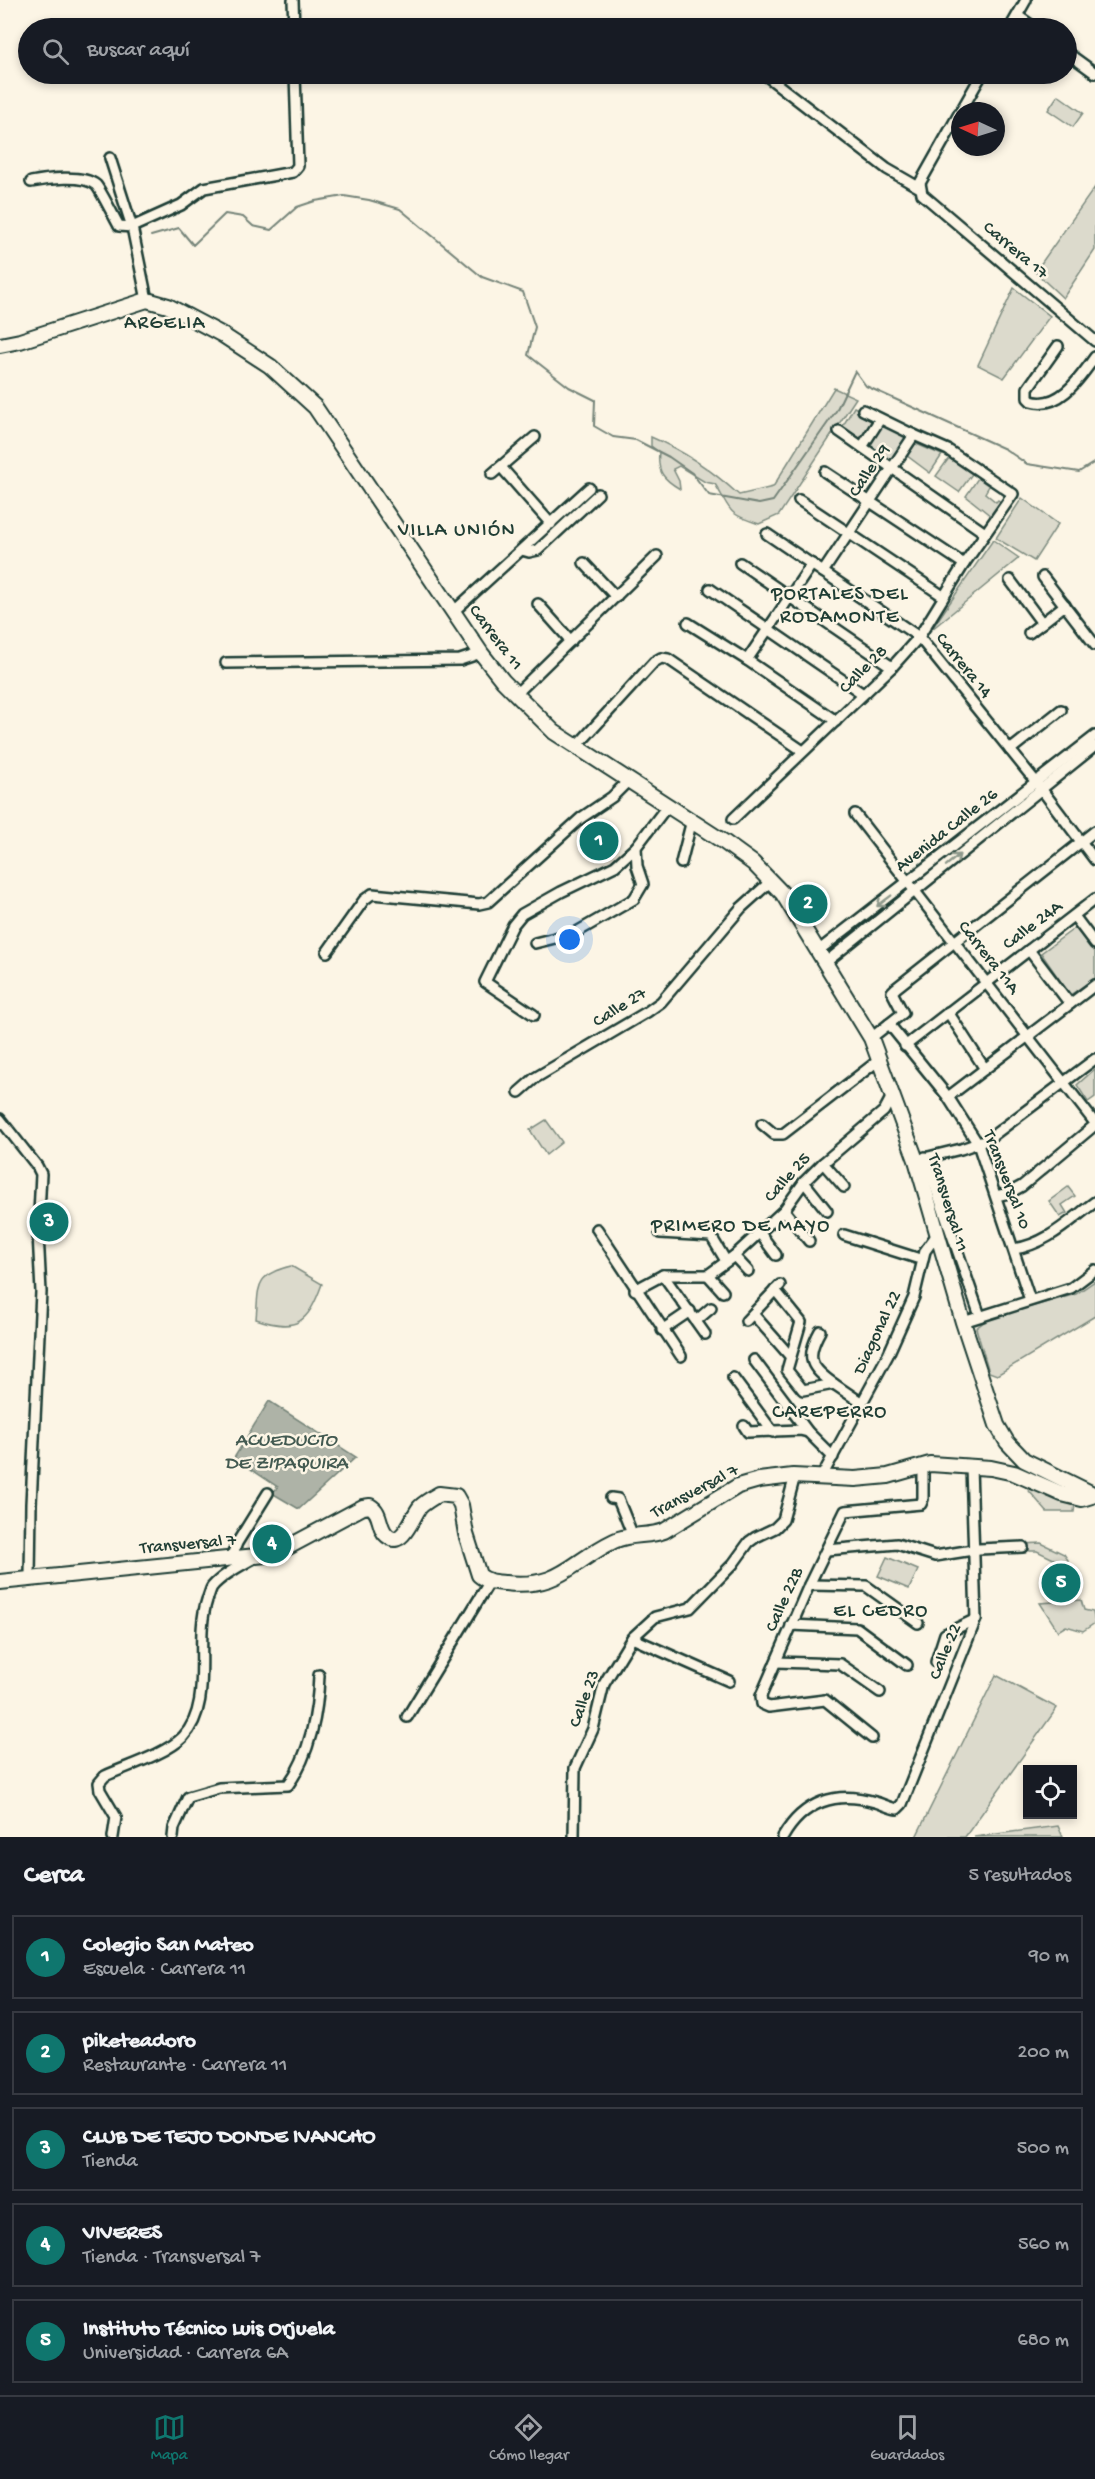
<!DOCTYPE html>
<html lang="es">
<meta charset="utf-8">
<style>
body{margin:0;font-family:"Gochi Hand",sans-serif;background:#242831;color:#f1f3f6}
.controls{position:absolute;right:18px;bottom:18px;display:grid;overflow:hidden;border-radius:0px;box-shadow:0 3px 9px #0003}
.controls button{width:54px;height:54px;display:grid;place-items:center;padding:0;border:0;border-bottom:2px solid #363941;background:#171b24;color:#f1f3f6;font:30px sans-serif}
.compass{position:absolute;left:951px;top:102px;width:54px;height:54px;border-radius:50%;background:#171b24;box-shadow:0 3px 9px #0003;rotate:274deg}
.you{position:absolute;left:570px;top:940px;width:21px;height:21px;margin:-15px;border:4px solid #fff;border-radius:50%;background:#1a73e8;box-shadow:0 0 0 9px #1a73e833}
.badge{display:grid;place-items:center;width:39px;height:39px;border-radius:50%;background:#0f766e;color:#fff;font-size:20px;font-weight:700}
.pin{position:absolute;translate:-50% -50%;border:3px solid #fff;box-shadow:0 2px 6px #0006}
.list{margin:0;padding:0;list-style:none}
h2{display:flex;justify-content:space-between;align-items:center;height:78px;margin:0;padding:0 24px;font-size:26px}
h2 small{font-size:20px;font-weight:400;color:#9ea1a6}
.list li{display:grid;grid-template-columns:39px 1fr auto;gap:18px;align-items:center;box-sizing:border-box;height:84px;margin:0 12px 12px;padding:0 12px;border:2px solid #363941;border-radius:0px}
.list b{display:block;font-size:22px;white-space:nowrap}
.list p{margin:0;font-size:20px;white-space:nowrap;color:#9ea1a6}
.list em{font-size:20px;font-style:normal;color:#9ea1a6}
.icon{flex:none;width:33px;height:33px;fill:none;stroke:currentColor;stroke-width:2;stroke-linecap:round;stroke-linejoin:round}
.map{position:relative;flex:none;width:1095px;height:1837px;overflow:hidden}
.search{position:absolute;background:#171b24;box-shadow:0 3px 9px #0003;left:18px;right:18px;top:18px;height:66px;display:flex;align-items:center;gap:15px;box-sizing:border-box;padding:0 21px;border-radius:33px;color:#9ea1a6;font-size:22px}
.sheet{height:558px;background:#171b24}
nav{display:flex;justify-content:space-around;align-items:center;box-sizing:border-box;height:84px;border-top:2px solid #363941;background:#171b24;font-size:16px;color:#9ea1a6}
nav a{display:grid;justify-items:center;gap:3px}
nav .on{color:#0f766e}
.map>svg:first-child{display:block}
</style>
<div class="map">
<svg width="1095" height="1837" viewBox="0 0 1095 1837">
<rect width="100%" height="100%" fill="#fcf5e5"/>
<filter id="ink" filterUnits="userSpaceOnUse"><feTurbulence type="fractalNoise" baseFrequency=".0167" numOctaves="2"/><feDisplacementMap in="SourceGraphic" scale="12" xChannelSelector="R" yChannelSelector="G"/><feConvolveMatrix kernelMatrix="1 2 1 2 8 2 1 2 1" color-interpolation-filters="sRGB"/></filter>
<g filter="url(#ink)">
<g fill="#dcdacc" stroke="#7e8c80" stroke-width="1.5">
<polygon points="1058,95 1083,113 1073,127 1048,110"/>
<polygon points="1095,187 1095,250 1063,298 1035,272"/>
<polygon points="1014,288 1050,316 1004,378 978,365"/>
<path d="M834,388L856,398L779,515L759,524C725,513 732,511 715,484L705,482L679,466L673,469L679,481L680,489C663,479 657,472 659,452L651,446V437C684,451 713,471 739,495L773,487Z"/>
<polygon points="854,407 878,419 862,444 841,429"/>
<polygon points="881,421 909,435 890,461 867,445"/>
<polygon points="914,443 942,455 930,473 906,455"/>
<polygon points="949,458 972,474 959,492 936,476"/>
<polygon points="978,478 989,486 985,493 996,502 998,500 1002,503 991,516 966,496"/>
<polygon points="1022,498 1058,524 1034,561 996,538"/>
<polygon points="993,540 1019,558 931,630"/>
<polygon points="1075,928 1095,952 1095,978 1070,995 1041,953"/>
<polygon points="1095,1069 1095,1097 1088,1102 1077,1085"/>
<polygon points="546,1120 562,1142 546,1155 530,1130"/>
<polygon points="1068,1187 1075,1196 1062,1205 1067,1213 1060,1217 1049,1201"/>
<path d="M291,1266L322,1284C308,1323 297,1333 256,1319C259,1286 254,1275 291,1266Z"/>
<polygon points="1095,1281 1095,1316 997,1375 989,1372 976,1328 988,1319 1076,1294"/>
<polygon points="1024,1485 1075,1504 1074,1512 1047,1512"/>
<polygon points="1041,1543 1064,1554 1068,1560 1066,1565 1037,1551 1030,1551 1022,1544"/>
<polygon points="887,1557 918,1570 909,1589 878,1576"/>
<polygon points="1081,1600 1084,1610 1093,1612 1095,1623 1083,1631 1066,1626 1058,1631 1040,1603"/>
<polygon points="996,1675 1057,1708 965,1837 916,1837"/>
<polygon points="1058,1826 1063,1837 974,1837"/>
</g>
<polygon fill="#aeb3a7" stroke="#758479" stroke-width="1.5" points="269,1401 356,1457 299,1509 272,1493 278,1487 234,1458"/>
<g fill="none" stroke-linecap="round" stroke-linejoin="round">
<polyline stroke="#758479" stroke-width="2" points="151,236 179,228 193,245 225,214 243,217 253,226 271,230 297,207 315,201 344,196 369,200 400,209 482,277 523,292 535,327 528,355 569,387 595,400 594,426 613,437 636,440 669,457 692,473 709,495 759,504 773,501 836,411 855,371 866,386 1005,449 1027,464 1079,472 1095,462"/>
<defs>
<g id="street">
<polyline points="293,0 294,28"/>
<polyline points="1018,16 1035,28"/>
<polyline points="1010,28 1026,0"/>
<polyline points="1066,52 1095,73"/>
<polyline points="764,74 887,169 920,188"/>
<polyline points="961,111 982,74"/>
<polyline points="960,112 920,183 922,194 1095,341"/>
<polyline points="110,158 132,227 147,300"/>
<path d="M31,182C46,179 83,174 96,185C100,189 115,219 119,226L132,227L181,205L204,188L293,172L298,166L295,74"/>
<path d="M1058,346L1028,388V398L1031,401C1060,410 1081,376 1095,357"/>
<polyline points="839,431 985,533"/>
<polyline points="862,447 880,419"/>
<polyline points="501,467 551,524"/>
<polyline points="825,472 964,564"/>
<polyline points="492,474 535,437"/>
<polyline points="799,500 943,596"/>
<polyline points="767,534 919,637 1036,782 1095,860"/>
<polyline points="522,550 529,552 538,550 598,494"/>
<polyline points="584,563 616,597"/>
<polyline points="740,563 892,667"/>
<polyline points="823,572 914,435 863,410"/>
<polyline points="1043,577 1095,645"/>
<polyline points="1010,580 1042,623"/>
<polyline points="710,589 863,694"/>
<polyline points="538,604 571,641"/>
<polyline points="453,612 589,488"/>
<polyline points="688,623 747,660 836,721"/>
<polyline points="1029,633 1065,605"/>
<polyline points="747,660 812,564"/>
<polyline points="226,663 460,660 481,653"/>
<polyline points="516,694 657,556"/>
<polyline points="577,746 654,662 661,658 668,659 803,751"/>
<polyline points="1010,750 1061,710"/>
<polyline points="855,814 1095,1123"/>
<polyline points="733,819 892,667 919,637 964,564 1013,494 948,450 914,435"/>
<polyline points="681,863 692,820"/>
<polyline points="1074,916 1095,944"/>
<polyline points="535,943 575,933 634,899 643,884 637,866 636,847 668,805"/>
<polyline points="1029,950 1070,1004"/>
<polyline points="818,951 1095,736"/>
<polyline points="327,952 364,900 372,894 479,904 488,902 581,818 612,797 629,780"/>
<polyline points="825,963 1095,746"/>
<polyline points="948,1012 985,1069"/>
<polyline points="534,1015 485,982 513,925 522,914 561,892 615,866 636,847"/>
<polyline points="889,1024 948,1097 978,1144 1030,1300"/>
<polyline points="871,1038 903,1013 892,992 896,988 1095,831"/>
<polyline points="905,1046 1095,899"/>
<polyline points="519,1092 535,1078 647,1012 661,1002 741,908 771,881"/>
<polyline points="948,1097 1095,985"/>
<polyline points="0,1119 37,1166 41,1174 38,1233 41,1292 31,1504 30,1578"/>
<polyline points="762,1124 774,1134 783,1134 879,1060"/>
<polyline points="925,1157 980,1316"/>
<polyline points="916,1160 961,1149 987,1140 1095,1059"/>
<polyline points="823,1163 844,1187"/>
<polyline points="804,1182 827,1211"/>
<polyline points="996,1196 1009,1193 1022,1186 1095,1125"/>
<polyline points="784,1210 809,1241"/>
<polyline points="597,1229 681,1356"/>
<polyline points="759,1232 776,1255"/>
<polyline points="660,1233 711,1236 726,1261"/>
<polyline points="844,1235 923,1260"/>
<path d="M1014,1249C1047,1244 1069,1221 1095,1202"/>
<polyline points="734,1256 748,1271"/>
<polyline points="663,1275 705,1334"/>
<polyline points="708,1275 723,1292"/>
<polyline points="635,1290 663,1275 708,1275 734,1256 784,1210 804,1182 823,1163 884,1111 892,1096"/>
<polyline points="775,1290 801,1322 787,1370 803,1390 834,1384 862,1403"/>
<polyline points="753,1314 790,1356"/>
<polyline points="697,1320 711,1308"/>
<polyline points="746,1321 780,1285"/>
<polyline points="963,1322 1071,1288 1095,1270"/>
<polyline points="662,1330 690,1311"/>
<path d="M820,1331C805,1358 810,1367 834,1384"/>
<polyline points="754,1360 808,1432 833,1457"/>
<polyline points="733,1378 773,1432"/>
<polyline points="744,1426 748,1432 800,1430 808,1432"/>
<polyline points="822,1476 888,1355 914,1297 925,1251 938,1233"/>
<polyline points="611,1498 618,1499 633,1536"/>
<polyline points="827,1550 897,1544 935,1556 979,1549 1023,1547"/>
<polyline points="231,1558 237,1543 268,1493"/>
<polyline points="809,1585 866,1586 918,1623"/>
<polyline points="791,1625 857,1628 907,1665"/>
<polyline points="632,1638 729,1681"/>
<polyline points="776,1662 840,1664 880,1692"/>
<polyline points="936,1662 945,1634 976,1619"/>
<polyline points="407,1717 490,1581"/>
<polyline points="872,1738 825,1700 769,1707 762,1704 761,1696 809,1585 845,1511 921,1504 923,1499 923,1467"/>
<path d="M113,1837L116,1817L100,1790L99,1783L105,1776C127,1766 166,1754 183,1737C215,1703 193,1642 207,1600C209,1596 210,1590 212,1587C222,1575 240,1566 254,1558"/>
<path d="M173,1837L174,1828L188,1797L219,1788L288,1785C310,1755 318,1712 319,1675"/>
<polyline points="574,1837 575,1768 593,1729 604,1684 632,1638 655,1617 690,1608 733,1564 749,1542 756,1537 775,1528 783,1520 793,1483 793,1476"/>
<path d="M783,1837C803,1802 836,1790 875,1802C883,1804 889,1808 897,1809L902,1804L976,1619L971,1467"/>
</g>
<g id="secondary">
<polyline points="0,345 20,341 147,300 168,306 221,334 270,366 315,407 481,653 503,681 554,732 724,842 753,863 783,894 871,1038 916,1160 963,1322 997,1425 1007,1442 1024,1460 1095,1495"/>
<path d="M0,1582L275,1554L363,1507L370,1506C383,1513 377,1530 389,1537C403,1547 413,1515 420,1507C425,1502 432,1498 439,1494L456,1496L461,1505L466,1534L479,1575C487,1582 495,1582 505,1583C561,1589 570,1562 614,1541C630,1533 648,1537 664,1531L738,1486L759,1480L793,1476L855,1479L888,1476L930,1464L991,1468L1014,1473L1062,1494L1082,1499L1095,1495"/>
</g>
</defs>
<use href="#street" stroke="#1f3d34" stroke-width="14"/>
<use href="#secondary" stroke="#1f3d34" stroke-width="18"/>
<use href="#street" stroke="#fcf5e5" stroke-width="9"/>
<use href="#secondary" stroke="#fcf5e5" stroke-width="14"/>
</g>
<defs><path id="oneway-shaft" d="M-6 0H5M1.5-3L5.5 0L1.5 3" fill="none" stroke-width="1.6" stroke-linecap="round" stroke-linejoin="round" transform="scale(1.5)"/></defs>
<g stroke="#8e998c">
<use href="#oneway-shaft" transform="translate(953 860) rotate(-39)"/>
<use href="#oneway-shaft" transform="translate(884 901) rotate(143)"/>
</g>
</g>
<g text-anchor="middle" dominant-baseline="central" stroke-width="5" stroke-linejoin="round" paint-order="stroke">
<g font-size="18" fill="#1f3d34" stroke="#fcf5e5">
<text transform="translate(1015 251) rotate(40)">Carrera 17</text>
<text transform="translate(870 471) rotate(-56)">Calle 29</text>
<text transform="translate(495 638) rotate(53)">Carrera 11</text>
<text transform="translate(963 666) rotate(51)">Carrera 14</text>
<text transform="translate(864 670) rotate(-45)">Calle 28</text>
<text transform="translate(947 831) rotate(-38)">Avenida Calle 26</text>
<text transform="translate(1033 926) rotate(-37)">Calle 24A</text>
<text transform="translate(988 958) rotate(52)">Carrera 11A</text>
<text transform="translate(620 1008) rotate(-32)">Calle 27</text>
<text transform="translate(788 1178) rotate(-48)">Calle 25</text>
<text transform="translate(1006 1180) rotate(69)">Transversal 10</text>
<text transform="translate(947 1203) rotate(73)">Transversal 11</text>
<text transform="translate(878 1333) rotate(-65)">Diagonal 22</text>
<text transform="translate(695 1492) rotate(-28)">Transversal 7</text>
<text transform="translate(188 1545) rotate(-5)">Transversal 7</text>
<text transform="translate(785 1600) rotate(-66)">Calle 22B</text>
<text transform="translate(946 1652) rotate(-68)">Calle 22</text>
<text transform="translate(585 1699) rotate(-70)">Calle 23</text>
</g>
<g font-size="20" letter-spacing="1.5" fill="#1f3d34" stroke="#fcf5e5">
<text x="165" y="324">ARGELIA</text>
<text x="457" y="531">VILLA UNIÓN</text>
<text x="840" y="595">PORTALES DEL<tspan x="840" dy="23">RODAMONTE</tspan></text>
<text x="741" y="1227">PRIMERO DE MAYO</text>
<text x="830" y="1413">CAREPERRO</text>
<text x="881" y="1612">EL CEDRO</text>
</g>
<g font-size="20" font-style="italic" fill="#435a51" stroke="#fcf5e5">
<text x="286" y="1441">ACUEDUCTO<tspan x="286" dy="23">DE ZIPAQUIRA</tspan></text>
</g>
</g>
</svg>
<div class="controls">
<button><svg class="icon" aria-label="locate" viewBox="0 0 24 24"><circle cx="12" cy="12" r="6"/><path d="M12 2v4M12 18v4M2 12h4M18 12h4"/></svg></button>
</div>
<svg class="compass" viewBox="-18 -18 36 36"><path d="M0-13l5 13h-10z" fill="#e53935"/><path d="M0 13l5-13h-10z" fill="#9ea1a6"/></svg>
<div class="you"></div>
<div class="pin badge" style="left:599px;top:841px">1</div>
<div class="pin badge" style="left:808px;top:904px">2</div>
<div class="pin badge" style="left:49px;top:1222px">3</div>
<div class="pin badge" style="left:272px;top:1544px">4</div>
<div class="pin badge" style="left:1061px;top:1583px">5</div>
<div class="search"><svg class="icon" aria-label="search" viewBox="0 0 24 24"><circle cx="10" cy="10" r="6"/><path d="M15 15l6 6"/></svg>Buscar aquí</div>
</div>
<section class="sheet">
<h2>Cerca<small>5 resultados</small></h2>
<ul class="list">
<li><span class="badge">1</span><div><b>Colegio San Mateo</b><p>Escuela · Carrera 11</p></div><em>90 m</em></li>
<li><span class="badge">2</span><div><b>piketeadoro</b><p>Restaurante · Carrera 11</p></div><em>200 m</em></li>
<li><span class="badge">3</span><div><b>CLUB DE TEJO DONDE IVANCHO</b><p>Tienda</p></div><em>500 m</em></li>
<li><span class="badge">4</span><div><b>VIVERES</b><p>Tienda · Transversal 7</p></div><em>560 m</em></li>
<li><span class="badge">5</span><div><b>Instituto Técnico Luis Orjuela</b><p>Universidad · Carrera 6A</p></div><em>680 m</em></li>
</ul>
</section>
<nav>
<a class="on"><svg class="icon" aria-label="map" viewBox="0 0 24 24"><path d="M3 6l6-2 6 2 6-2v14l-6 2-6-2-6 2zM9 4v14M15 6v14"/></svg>Mapa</a>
<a><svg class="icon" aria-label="directions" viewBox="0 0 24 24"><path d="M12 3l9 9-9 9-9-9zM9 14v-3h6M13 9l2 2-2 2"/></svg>Cómo llegar</a>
<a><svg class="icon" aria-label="saved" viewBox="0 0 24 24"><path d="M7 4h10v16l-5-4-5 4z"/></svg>Guardados</a>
</nav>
